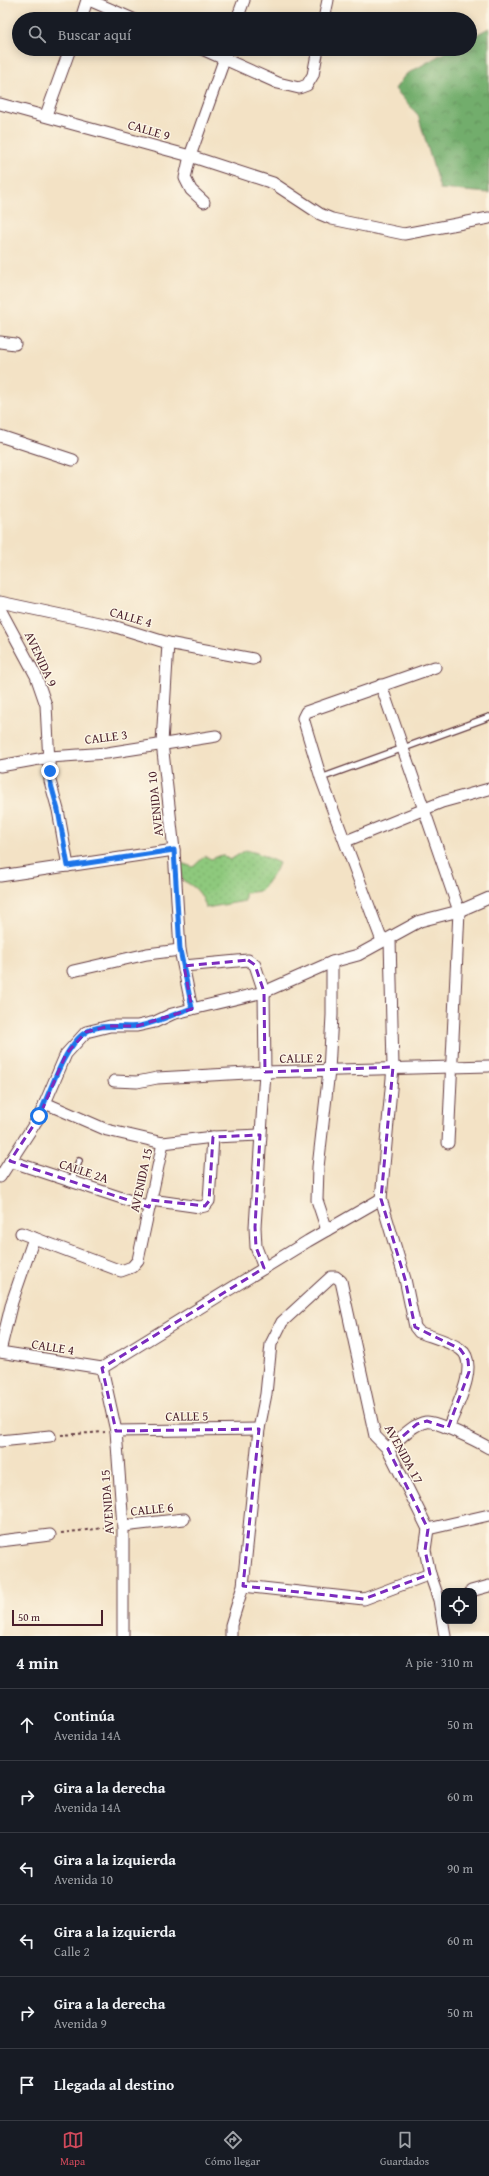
<!DOCTYPE html>
<html lang="es">
<meta charset="utf-8">
<style>
body{margin:0;font-family:"Gentium Book Plus",serif;background:#20242c;color:#f1f3f6}
.controls{position:absolute;right:12px;bottom:12px;display:grid;overflow:hidden;border-radius:8px;box-shadow:0 2px 10px #0003}
.controls button{width:36px;height:36px;display:grid;place-items:center;padding:0;border:0;border-bottom:1px solid #363941;background:#171b24;color:#f1f3f6;font:20px sans-serif}
.scale{position:absolute;left:12px;bottom:10px;width:91px;box-sizing:border-box;padding-left:4px;border:2px solid #4a1f2b;border-top:0;font-size:11px;line-height:14px;white-space:nowrap;color:#4a1f2b;-webkit-text-stroke:3px #fcf5e5;paint-order:stroke}
.stop{position:absolute;width:12px;height:12px;margin:-9px;border:3px solid #1a73e8;border-radius:50%;background:#fff}
.stop.end{background:#1a73e8;border-color:#fff;box-shadow:0 1px 4px #0008}
.list{margin:0;padding:0;list-style:none}
h2{display:flex;justify-content:space-between;align-items:center;height:52px;margin:0;padding:0 16px;font-size:17px}
h2 small{font-size:13px;font-weight:400;color:#9ea1a6}
.list li{display:grid;grid-template-columns:26px 1fr auto;gap:12px;align-items:center;box-sizing:border-box;height:72px;padding:0 16px;border-top:1px solid #363941}
.list b{display:block;font-size:15px;white-space:nowrap}
.list p{margin:0;font-size:13px;white-space:nowrap;color:#9ea1a6}
.list em{font-size:13px;font-style:normal;color:#9ea1a6}
.icon{flex:none;width:22px;height:22px;fill:none;stroke:currentColor;stroke-width:2;stroke-linecap:round;stroke-linejoin:round}
.map{position:relative;flex:none;width:489px;height:1636px;overflow:hidden}
.search{position:absolute;background:#171b24;box-shadow:0 2px 10px #0003;left:12px;right:12px;top:12px;height:44px;display:flex;align-items:center;gap:10px;box-sizing:border-box;padding:0 14px;border-radius:22px;color:#9ea1a6;font-size:15px}
.sheet{height:484px;background:#171b24}
nav{display:flex;justify-content:space-around;align-items:center;box-sizing:border-box;height:56px;border-top:1px solid #363941;background:#171b24;font-size:11px;color:#9ea1a6}
nav a{display:grid;justify-items:center;gap:2px}
nav .on{color:#d1495b}
.map>svg:first-child{display:block}
</style>
<div class="map">
<svg width="489" height="1636" viewBox="0 0 489 1636">
<defs>
<pattern id="forest-crowns" width="20" height="18" patternUnits="userSpaceOnUse"><rect width="20" height="18" fill="#72ad6c"/><path d="M2 6a3 3 0 1 1 6 0M12 15a3 3 0 1 1 6 0" fill="none" stroke="#608c59"/></pattern>
<pattern id="park-dots" width="8" height="8" patternUnits="userSpaceOnUse"><rect width="8" height="8" fill="#8ec97d"/><path d="M2 2h.1M6 6h.1" fill="none" stroke="#7cac6c" stroke-width="1.8" stroke-linecap="round"/></pattern>
</defs>
<rect width="100%" height="100%" fill="#fcf5e5"/>
<filter id="ink" filterUnits="userSpaceOnUse"><feTurbulence type="fractalNoise" baseFrequency=".025" numOctaves="2"/><feDisplacementMap in="SourceGraphic" scale="8" xChannelSelector="R" yChannelSelector="G"/><feConvolveMatrix kernelMatrix="1 2 1 2 8 2 1 2 1" color-interpolation-filters="sRGB"/></filter>
<filter id="wash" filterUnits="userSpaceOnUse"><feTurbulence type="fractalNoise" baseFrequency=".012" numOctaves="4" result="noise"/><feDisplacementMap in="SourceGraphic" scale="16" xChannelSelector="R" yChannelSelector="G"/><feGaussianBlur stdDeviation="0.9" result="paint"/><feColorMatrix in="noise" values="0 0 0 0 0 0 0 0 0 0 0 0 0 0 0 0 0 1.4 0 .05"/><feComposite in="paint" operator="in"/></filter>
<g filter="url(#wash)">
<rect width="100%" height="100%" fill="#f3e2c5"/>
<polygon fill="url(#forest-crowns)" stroke="#5e664c" points="489,28 489,193 440,189 418,115 395,89 405,75 451,49 470,49 470,38"/>
<path fill="url(#park-dots)" stroke="#6c7454" d="M246,850L257,853L279,863L276,870L261,891L245,893V901L206,908C202,893 196,887 182,880L181,863L193,867L205,856L211,859L222,855L230,860Z"/>
</g>
<g filter="url(#ink)">
<g fill="none" stroke-linecap="round" stroke-linejoin="round">
<defs>
<g id="lane">
<polyline points="321,778 489,717"/>
<polyline points="71,1182 79,1161"/>
</g>
<g id="street">
<polyline points="89,0 133,19"/>
<polyline points="81,19 87,0"/>
<polyline points="237,19 244,0"/>
<polyline points="324,19 328,0"/>
<polyline points="202,49 278,83 299,88 307,85 313,75 318,49"/>
<polyline points="0,104 190,156 273,183 320,214 332,219 404,234 489,218"/>
<polyline points="46,115 70,49"/>
<polyline points="204,202 191,190 185,178 190,156 228,49"/>
<polyline points="0,342 15,344"/>
<polyline points="0,436 73,460"/>
<polyline points="0,602 113,626 168,643 253,659"/>
<polyline points="0,609 36,676 46,705 50,781 58,810 68,866"/>
<polyline points="168,643 162,743 174,850 180,950 192,1009"/>
<polyline points="381,685 459,911 448,1143"/>
<polyline points="0,766 50,757 107,753 216,736"/>
<polyline points="346,841 442,802 489,789"/>
<polyline points="0,876 174,850"/>
<path d="M390,939L393,1067L381,1199L405,1279L415,1327L419,1332C432,1337 449,1341 460,1349C481,1363 455,1410 448,1428"/>
<polyline points="382,941 321,778 303,718 306,712 435,667"/>
<polyline points="184,966 248,960 255,965 264,992 265,1072 255,1227 256,1247 264,1268"/>
<polyline points="73,971 147,954 180,950"/>
<polyline points="114,1081 137,1082 157,1078 265,1072 489,1066"/>
<polyline points="45,1103 107,1130 163,1143 213,1137 260,1135"/>
<polyline points="10,1161 149,1207"/>
<polyline points="0,1177 39,1117 66,1054 86,1032 110,1026 137,1026 155,1022 172,1014 192,1009 264,992 332,962 358,955 420,921 459,911 489,898"/>
<polyline points="151,1200 200,1207 205,1206 209,1201 213,1137"/>
<polyline points="327,1230 317,1200 318,1167 329,1071 332,1015 332,962"/>
<polyline points="21,1233 121,1271 132,1267 138,1260 163,1143"/>
<polyline points="0,1351 12,1302 34,1238"/>
<polyline points="0,1352 102,1368"/>
<polyline points="102,1368 308,1241 381,1199"/>
<polyline points="102,1368 116,1431 123,1526 123,1636"/>
<polyline points="116,1431 259,1429"/>
<polyline points="0,1441 50,1436"/>
<path d="M388,1449C398,1441 412,1424 426,1422C435,1420 479,1442 489,1448"/>
<polyline points="123,1526 184,1519"/>
<polyline points="428,1529 489,1515"/>
<polyline points="0,1541 50,1535"/>
<polyline points="243,1586 364,1599 430,1574"/>
<polyline points="471,1591 489,1586"/>
<polyline points="231,1636 231,1625 243,1586 259,1429 266,1394 271,1344 282,1322 331,1277 336,1277 341,1281 375,1436 388,1449 428,1529 425,1550 430,1574 439,1600 445,1636"/>
</g>
</defs>
<use href="#lane" stroke="#633c42" stroke-width="8"/>
<use href="#street" stroke="#633c42" stroke-width="13"/>
<g stroke="#633c42" stroke-width="2" stroke-dasharray="3 3" stroke-linecap="butt">
<polyline points="61,1435 105,1432"/>
<polyline points="61,1533 112,1527"/>
</g>
<use href="#lane" stroke="#fff" stroke-width="5.5"/>
<use href="#street" stroke="#fff" stroke-width="11"/>
</g>
</g>
<g fill="none" stroke-linecap="round" stroke-linejoin="round" filter="url(#ink)">
<path stroke="#1a73e8" stroke-width="5" d="M39,1116C49,1094 65,1044 86,1032C102,1022 123,1029 140,1026C158,1022 174,1014 192,1008L180,950L174,850L68,866L58,810L50,781V771"/>
</g>
<path fill="none" stroke="#7b2cbf" stroke-width="3" stroke-dasharray="8 5" stroke-linejoin="round" d="M248,960L255,965L264,992L265,1072L393,1067L381,1199L405,1279L415,1327L460,1349L468,1360L469,1372L448,1428L427,1421L417,1424L388,1449L428,1529L425,1550L430,1574L364,1599L243,1586L259,1429L116,1431L102,1368L264,1268L256,1247L255,1227L260,1135L213,1137L209,1201L205,1206L151,1200L149,1207L10,1161L39,1117L66,1054L86,1032L110,1026H137L192,1009L184,966Z"/>
<g text-anchor="middle" dominant-baseline="central" stroke-width="3" stroke-linejoin="round" paint-order="stroke">
<g font-size="13" fill="#4a1f2b" stroke="#fcf5e5">
<text transform="translate(149 130) rotate(16)">CALLE 9</text>
<text transform="translate(131 617) rotate(16)">CALLE 4</text>
<text transform="translate(41 659) rotate(65)">AVENIDA 9</text>
<text transform="translate(106 737) rotate(-7)">CALLE 3</text>
<text transform="translate(155 804) rotate(-96)">AVENIDA 10</text>
<text transform="translate(301 1058) rotate(-1)">CALLE 2</text>
<text transform="translate(84 1171) rotate(18)">CALLE 2A</text>
<text transform="translate(141 1180) rotate(-78)">AVENIDA 15</text>
<text transform="translate(53 1347) rotate(9)">CALLE 4</text>
<text transform="translate(187 1416) rotate(-1)">CALLE 5</text>
<text transform="translate(404 1454) rotate(61)">AVENIDA 17</text>
<text transform="translate(107 1502) rotate(-94)">AVENIDA 15</text>
<text transform="translate(152 1509) rotate(-6)">CALLE 6</text>
</g>
</g>
</svg>
<div class="controls">
<button><svg class="icon" aria-label="locate" viewBox="0 0 24 24"><circle cx="12" cy="12" r="6"/><path d="M12 2v4M12 18v4M2 12h4M18 12h4"/></svg></button>
</div>
<div class="scale">50 m</div>
<div class="stop" style="left:39px;top:1116px"></div>
<div class="stop end" style="left:50px;top:771px"></div>
<div class="search"><svg class="icon" aria-label="search" viewBox="0 0 24 24"><circle cx="10" cy="10" r="6"/><path d="M15 15l6 6"/></svg>Buscar aquí</div>
</div>
<section class="sheet">
<h2>4 min<small>A pie · 310 m</small></h2>
<ul class="list">
<li><svg class="icon" aria-label="ahead" viewBox="0 0 24 24"><path d="M12 20V5M6 11l6-6 6 6"/></svg><div><b>Continúa</b><p>Avenida 14A</p></div><em>50 m</em></li>
<li><svg class="icon" aria-label="right" viewBox="0 0 24 24"><path d="M7 20v-9h11M14 6l5 5-5 5"/></svg><div><b>Gira a la derecha</b><p>Avenida 14A</p></div><em>60 m</em></li>
<li><svg class="icon" aria-label="left" viewBox="0 0 24 24"><path d="M17 20v-9H6M10 6l-5 5 5 5"/></svg><div><b>Gira a la izquierda</b><p>Avenida 10</p></div><em>90 m</em></li>
<li><svg class="icon" aria-label="left" viewBox="0 0 24 24"><path d="M17 20v-9H6M10 6l-5 5 5 5"/></svg><div><b>Gira a la izquierda</b><p>Calle 2</p></div><em>60 m</em></li>
<li><svg class="icon" aria-label="right" viewBox="0 0 24 24"><path d="M7 20v-9h11M14 6l5 5-5 5"/></svg><div><b>Gira a la derecha</b><p>Avenida 9</p></div><em>50 m</em></li>
<li><svg class="icon" aria-label="arrive" viewBox="0 0 24 24"><path d="M6 21V4h12l-3 4 3 4H6"/></svg><div><b>Llegada al destino</b></div></li>
</ul>
</section>
<nav>
<a class="on"><svg class="icon" aria-label="map" viewBox="0 0 24 24"><path d="M3 6l6-2 6 2 6-2v14l-6 2-6-2-6 2zM9 4v14M15 6v14"/></svg>Mapa</a>
<a><svg class="icon" aria-label="directions" viewBox="0 0 24 24"><path d="M12 3l9 9-9 9-9-9zM9 14v-3h6M13 9l2 2-2 2"/></svg>Cómo llegar</a>
<a><svg class="icon" aria-label="saved" viewBox="0 0 24 24"><path d="M7 4h10v16l-5-4-5 4z"/></svg>Guardados</a>
</nav>
